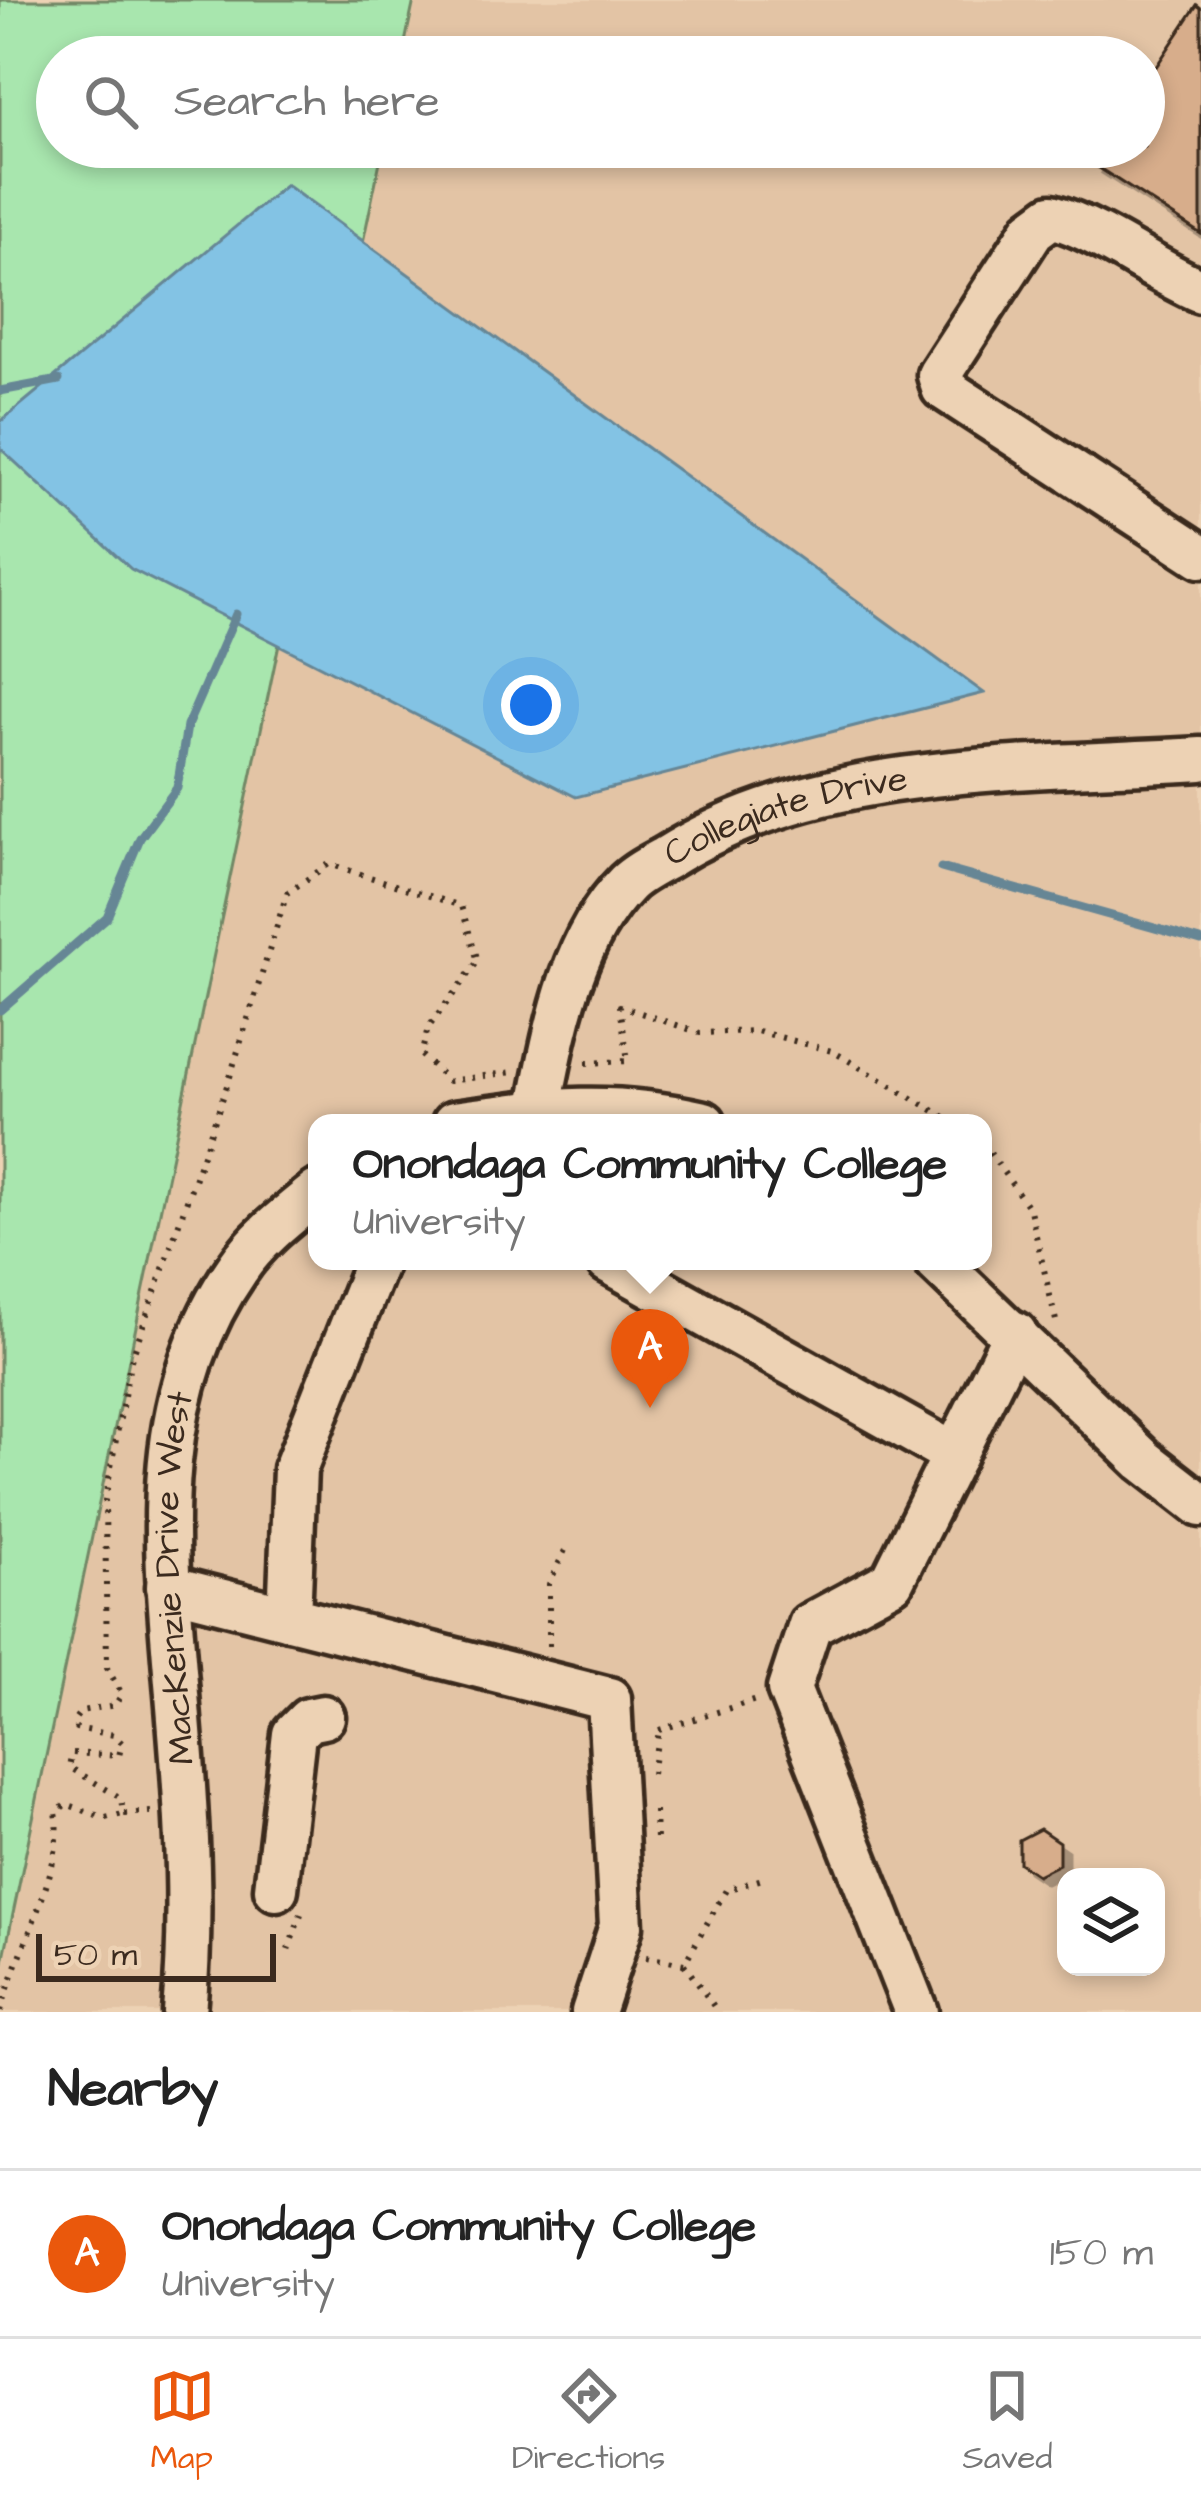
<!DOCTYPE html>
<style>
body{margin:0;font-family:"Architects Daughter",sans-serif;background:#f6f6f6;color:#222}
.controls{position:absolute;right:36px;bottom:36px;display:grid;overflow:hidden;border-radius:24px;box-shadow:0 6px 18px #0003}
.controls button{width:108px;height:108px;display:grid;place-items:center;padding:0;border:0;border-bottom:3px solid #e0e0e0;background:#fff;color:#222;font:60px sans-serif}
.scale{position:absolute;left:36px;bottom:30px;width:240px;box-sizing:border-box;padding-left:12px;border:6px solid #3b2a1e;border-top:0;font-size:33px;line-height:42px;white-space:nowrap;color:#3b2a1e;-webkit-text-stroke:9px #edd2b4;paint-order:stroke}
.you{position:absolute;left:531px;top:705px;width:42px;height:42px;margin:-30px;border:9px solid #fff;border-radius:50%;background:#1a73e8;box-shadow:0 0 0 18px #1a73e833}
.badge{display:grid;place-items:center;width:78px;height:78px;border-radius:50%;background:#ea580c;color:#fff;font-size:39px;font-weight:700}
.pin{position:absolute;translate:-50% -99px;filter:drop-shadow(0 3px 6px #0008)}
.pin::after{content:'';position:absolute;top:63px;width:42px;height:36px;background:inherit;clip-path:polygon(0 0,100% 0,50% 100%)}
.popup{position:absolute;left:308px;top:1114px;width:684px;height:156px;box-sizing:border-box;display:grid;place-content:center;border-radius:24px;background:#fff;filter:drop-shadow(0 3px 9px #0005);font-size:39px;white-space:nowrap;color:#767676}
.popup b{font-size:45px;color:#222}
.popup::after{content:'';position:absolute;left:50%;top:100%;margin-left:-24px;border:24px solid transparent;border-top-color:#fff}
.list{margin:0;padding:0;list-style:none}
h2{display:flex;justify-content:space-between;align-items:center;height:156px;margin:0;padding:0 48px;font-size:51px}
h2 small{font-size:39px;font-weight:400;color:#767676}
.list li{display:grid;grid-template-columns:78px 1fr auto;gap:36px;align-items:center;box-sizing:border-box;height:168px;padding:0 48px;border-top:3px solid #e0e0e0}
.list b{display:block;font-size:45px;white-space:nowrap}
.list p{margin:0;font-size:39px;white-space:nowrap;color:#767676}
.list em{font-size:39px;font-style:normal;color:#767676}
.icon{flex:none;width:66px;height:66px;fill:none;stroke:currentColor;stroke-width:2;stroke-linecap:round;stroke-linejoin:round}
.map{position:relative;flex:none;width:1201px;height:2012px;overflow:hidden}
.search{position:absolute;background:#fff;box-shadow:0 6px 18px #0003;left:36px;right:36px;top:36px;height:132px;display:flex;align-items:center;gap:30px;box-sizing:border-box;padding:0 42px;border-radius:66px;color:#767676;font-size:45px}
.sheet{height:324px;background:#fff}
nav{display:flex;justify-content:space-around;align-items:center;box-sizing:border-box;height:168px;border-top:3px solid #e0e0e0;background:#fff;font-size:33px;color:#767676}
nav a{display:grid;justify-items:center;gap:6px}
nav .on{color:#ea580c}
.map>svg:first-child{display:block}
</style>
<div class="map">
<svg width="1201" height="2012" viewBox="0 0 1201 2012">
<defs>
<filter id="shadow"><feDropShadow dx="9" dy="9" stdDeviation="0" flood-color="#0004"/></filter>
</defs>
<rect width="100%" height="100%" fill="#edd2b4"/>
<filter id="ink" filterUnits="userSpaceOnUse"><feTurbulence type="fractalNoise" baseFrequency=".00833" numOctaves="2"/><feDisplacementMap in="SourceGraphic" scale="24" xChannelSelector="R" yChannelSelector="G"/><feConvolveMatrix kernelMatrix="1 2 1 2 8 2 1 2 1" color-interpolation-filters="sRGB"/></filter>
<g filter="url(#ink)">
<path fill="#e3c4a5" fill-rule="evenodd" d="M409,0H1201V2012H0V1876L373,147H1144V57H395ZM317,1123H983V1261H317ZM1066,1877H1156V1967H1066Z"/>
<polygon fill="#a8e6ae" stroke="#728866" stroke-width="3" points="0,0 414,0 402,57 57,57 57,147 383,147 0,1976"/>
<polygon fill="#83c3e4" stroke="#668695" stroke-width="3" points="286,185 984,693 576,797 131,569 0,448 0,422"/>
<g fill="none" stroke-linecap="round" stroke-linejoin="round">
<g stroke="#668695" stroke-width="9">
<polyline points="0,391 59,380"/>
<polyline points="941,868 1201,941"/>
<polyline points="0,1010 107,917 140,838 177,788 187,726 236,614"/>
</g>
</g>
<g fill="#d7ad8b" stroke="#3b2a1e" stroke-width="3" filter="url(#shadow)">
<polygon points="1197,5 1201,8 1201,234 1093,164 1104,147 1144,147 1144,85"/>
<polygon points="1040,1829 1059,1842 1059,1864 1037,1875 1019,1863 1019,1840"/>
</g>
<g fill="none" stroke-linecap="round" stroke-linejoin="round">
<defs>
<g id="minor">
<path d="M1201,291C1150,269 1105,232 1052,216L1033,230L939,375L943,388L1201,556"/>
<path id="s1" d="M539,1111C555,1033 569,942 627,883C637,873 653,865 666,858C821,760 1024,770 1201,759"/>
<path d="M454,1123C549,1110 608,1101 704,1123"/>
<polyline points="608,1261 955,1455"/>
<polyline points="936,1261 1143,1460 1201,1505"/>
<polyline points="168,1587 609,1699 621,1926 593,2012"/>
<polyline points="289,1618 295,1469 377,1261"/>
<polyline points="276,1889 294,1734 308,1720 323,1717"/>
<path id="s2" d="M184,2012C193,1915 187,1816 179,1719C167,1563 142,1405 238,1268C258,1238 289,1215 317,1192"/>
<polyline points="916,2012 789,1689 810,1625 892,1581 1015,1333"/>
</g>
</defs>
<use href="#minor" stroke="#3b2a1e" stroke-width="51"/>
<g stroke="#3b2a1e" stroke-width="6" stroke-dasharray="3 9" stroke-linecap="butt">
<polyline points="586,1063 628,1061 620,1006 700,1033 757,1031 832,1051 955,1123"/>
<polyline points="983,1143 1030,1210 1057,1325"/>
<polyline points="549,1646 549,1584 567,1546"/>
<polyline points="659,1730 756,1700"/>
<polyline points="652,1774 659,1730"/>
<polyline points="655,1811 656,1840"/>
<polyline points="151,1812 123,1814 121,1798 69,1767 72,1753 119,1756 122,1743 114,1735 76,1728 75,1719 81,1711 115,1705 122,1694 107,1668 105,1500 130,1363 229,1080 287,893 329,864 461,906 478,961 428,1028 421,1055 449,1081 513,1072"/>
<polyline points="288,1950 301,1914"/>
<polyline points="646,1957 684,1964 726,1890 766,1878"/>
<polyline points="684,1964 718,2012"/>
<path d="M1,2012C14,1958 67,1863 56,1813L66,1804L105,1818L123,1814"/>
</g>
<use href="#minor" stroke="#edd2b4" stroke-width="42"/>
</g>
</g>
<g text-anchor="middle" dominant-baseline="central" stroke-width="9" stroke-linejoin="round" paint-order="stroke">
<g font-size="36" fill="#3b2a1e" stroke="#edd2b4">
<text stroke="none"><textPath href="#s1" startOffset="423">Collegiate Drive</textPath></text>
<text stroke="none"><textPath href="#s2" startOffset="435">MacKenzie Drive West</textPath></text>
</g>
</g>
</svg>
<div class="controls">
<button><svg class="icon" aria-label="layers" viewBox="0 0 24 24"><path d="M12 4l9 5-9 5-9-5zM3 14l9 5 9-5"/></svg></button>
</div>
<div class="scale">50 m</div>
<div class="you"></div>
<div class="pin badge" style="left:650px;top:1408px">A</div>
<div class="popup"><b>Onondaga Community College</b>University</div>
<div class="search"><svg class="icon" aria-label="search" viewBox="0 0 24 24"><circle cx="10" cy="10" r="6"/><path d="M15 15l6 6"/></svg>Search here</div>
</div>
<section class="sheet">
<h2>Nearby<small></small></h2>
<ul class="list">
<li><span class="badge">A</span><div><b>Onondaga Community College</b><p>University</p></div><em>150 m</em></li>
</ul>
</section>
<nav>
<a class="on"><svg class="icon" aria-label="map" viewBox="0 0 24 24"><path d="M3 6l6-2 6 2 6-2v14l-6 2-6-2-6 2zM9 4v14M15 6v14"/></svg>Map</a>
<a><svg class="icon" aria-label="directions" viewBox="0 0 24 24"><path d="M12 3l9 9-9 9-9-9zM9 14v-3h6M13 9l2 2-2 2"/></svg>Directions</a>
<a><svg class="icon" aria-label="saved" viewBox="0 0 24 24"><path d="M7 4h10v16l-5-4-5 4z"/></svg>Saved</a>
</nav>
